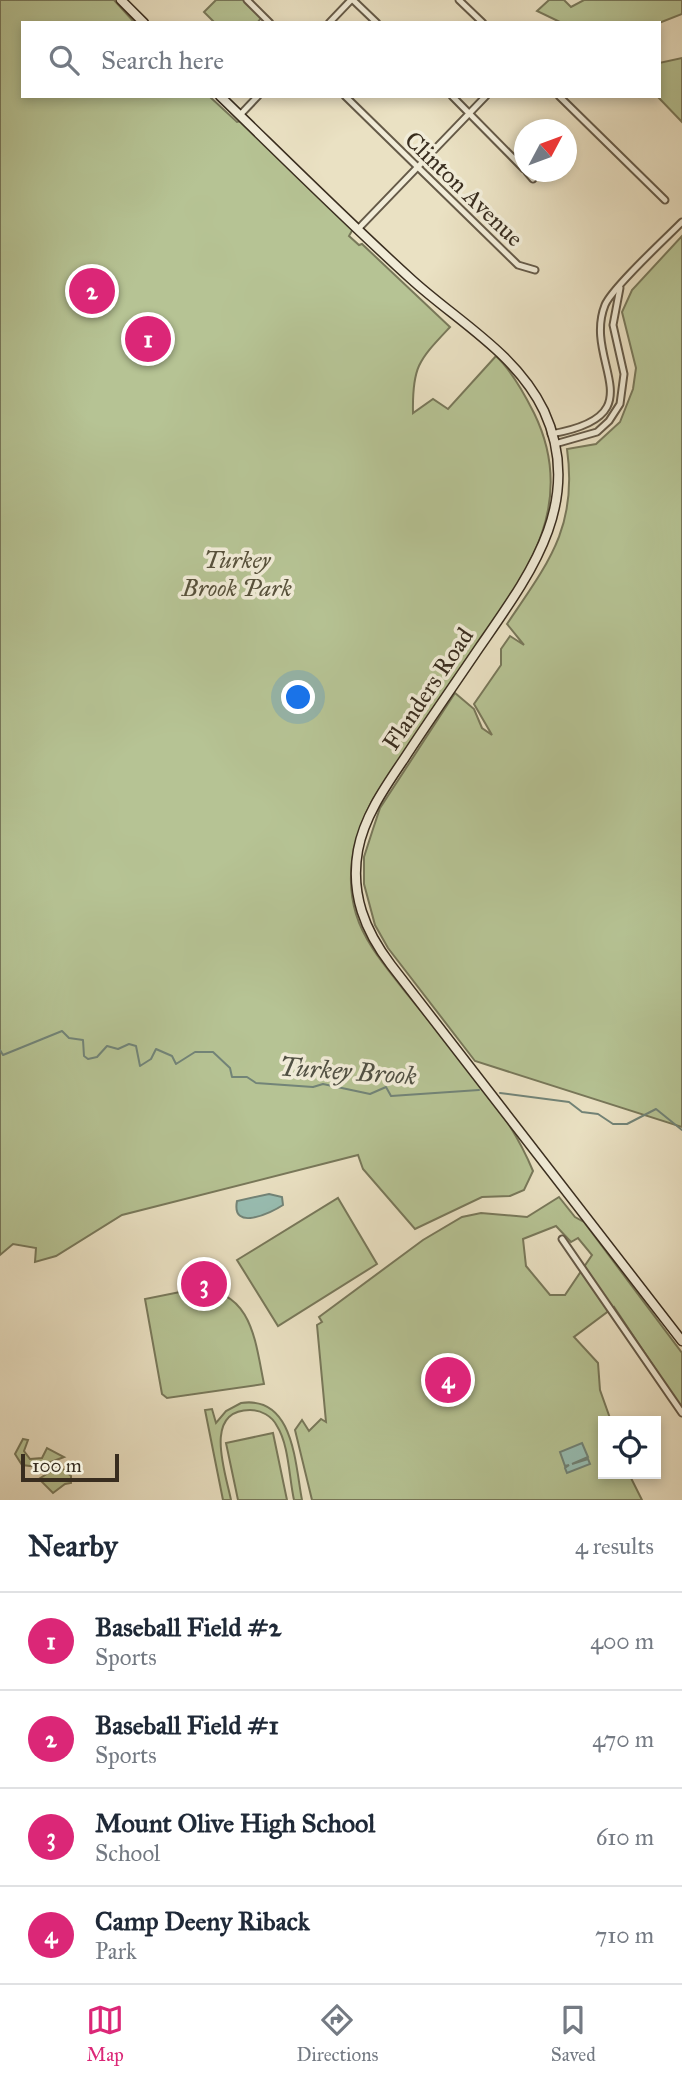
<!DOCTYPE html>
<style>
body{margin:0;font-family:"IM FELL Great Primer",serif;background:#f6f6f7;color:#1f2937}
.controls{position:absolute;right:21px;bottom:21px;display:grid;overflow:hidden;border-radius:0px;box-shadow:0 4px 10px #0003}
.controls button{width:63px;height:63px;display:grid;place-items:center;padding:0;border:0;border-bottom:2px solid #e0e1e3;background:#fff;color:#1f2937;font:35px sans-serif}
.compass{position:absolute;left:514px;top:119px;width:63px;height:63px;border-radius:50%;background:#fff;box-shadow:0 4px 10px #0003;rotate:49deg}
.scale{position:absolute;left:21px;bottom:18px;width:98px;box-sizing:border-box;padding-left:7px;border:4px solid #392d1f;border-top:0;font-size:19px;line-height:24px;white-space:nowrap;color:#392d1f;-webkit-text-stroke:5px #f1ecd8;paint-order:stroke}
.you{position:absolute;left:299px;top:698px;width:24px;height:24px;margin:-18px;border:5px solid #fff;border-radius:50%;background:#1a73e8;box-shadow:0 0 0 10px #1a73e833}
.badge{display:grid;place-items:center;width:46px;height:46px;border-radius:50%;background:#db2777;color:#fff;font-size:23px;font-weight:700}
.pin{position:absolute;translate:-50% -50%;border:4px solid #fff;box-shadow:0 2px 7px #0006}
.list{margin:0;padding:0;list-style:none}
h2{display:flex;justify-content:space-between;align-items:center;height:91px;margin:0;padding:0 28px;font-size:30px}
h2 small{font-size:23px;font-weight:400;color:#747a83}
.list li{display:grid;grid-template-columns:46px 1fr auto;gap:21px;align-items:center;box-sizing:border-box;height:98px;padding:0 28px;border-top:2px solid #e0e1e3}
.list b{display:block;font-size:26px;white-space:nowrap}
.list p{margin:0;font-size:23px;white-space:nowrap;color:#747a83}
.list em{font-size:23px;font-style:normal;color:#747a83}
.icon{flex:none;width:38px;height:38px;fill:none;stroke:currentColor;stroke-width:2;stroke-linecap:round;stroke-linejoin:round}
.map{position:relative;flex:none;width:682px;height:1500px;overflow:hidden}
.search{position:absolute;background:#fff;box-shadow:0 4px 10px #0003;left:21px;right:21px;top:21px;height:77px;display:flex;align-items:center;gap:18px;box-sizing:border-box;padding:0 24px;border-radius:0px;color:#747a83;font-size:26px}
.sheet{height:483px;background:#fff}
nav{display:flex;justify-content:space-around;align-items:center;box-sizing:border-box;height:98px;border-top:2px solid #e0e1e3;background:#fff;font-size:19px;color:#747a83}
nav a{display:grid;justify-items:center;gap:4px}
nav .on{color:#db2777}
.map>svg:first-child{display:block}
</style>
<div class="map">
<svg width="682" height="1500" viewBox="0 0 682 1500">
<rect width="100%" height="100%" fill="#eae1c3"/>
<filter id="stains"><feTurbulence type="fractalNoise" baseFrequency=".00286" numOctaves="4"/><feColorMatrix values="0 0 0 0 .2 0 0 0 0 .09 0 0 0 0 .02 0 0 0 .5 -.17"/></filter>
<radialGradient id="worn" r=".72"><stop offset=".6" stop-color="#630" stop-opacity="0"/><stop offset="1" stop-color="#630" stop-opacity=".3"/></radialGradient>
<g fill="#b6c394" stroke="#78785a" stroke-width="2" fill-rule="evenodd">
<path d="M0,0H114L135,23H23V96H209L237,122L241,121L353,229L349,236L359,245L362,244L450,327C419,360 412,366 413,413L433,399L448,409L496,356C512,371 524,393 534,413C583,513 515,589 461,668C430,712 401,757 372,801C354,836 344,874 356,914C365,944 388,969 407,994C451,1049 506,1105 533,1171L524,1190L510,1196L482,1197L415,1229L363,1169L358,1155L122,1215L56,1256L35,1262L36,1248L13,1244L0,1255Z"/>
<polygon points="216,0 243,0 261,18 257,23 215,23 204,12"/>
<polygon points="549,0 564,0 571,7 584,0 682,0 682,14 659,23 562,23 537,11"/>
<polygon points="682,58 682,122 657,96 659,96 659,63"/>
<path d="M682,236V1127L475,1061L388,948L375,925L364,884V857L373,829L380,808L455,693L474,709L482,728L492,735L474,704L501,665V649L510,636L524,645L507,624C548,563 578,527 567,449L596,444L620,422L633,389L636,368L622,312L632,290Z"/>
<path d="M559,1197L575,1217L584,1222L682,1353V1409L614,1307L574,1337L598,1363L600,1390L611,1421H603V1474H629L642,1500H312L295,1430L302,1420L309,1431L321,1419L326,1422L317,1325L322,1322L319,1317L423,1240L462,1217L481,1213L527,1217ZM556,1226L571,1242L578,1238L592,1255L565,1295H550L526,1266L523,1239Z"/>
<polygon points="338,1198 377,1264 278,1326 237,1260"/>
<path d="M195,1289C252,1289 255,1340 264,1384L167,1398L162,1394L145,1299Z"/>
<path d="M241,1403C294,1395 295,1464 302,1500H294C289,1478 289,1445 277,1426C272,1416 261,1410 250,1410C202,1410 226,1474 231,1500H223L205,1410L212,1409L216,1423L226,1411Z"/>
<polygon points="273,1433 287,1500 238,1500 226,1443"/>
<polygon points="23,1439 28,1440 24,1451 30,1459 42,1458 47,1448 64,1457 38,1467 22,1465 15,1454"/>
<polygon points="59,1466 71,1476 71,1483 65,1484 53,1493 39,1479"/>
</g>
<g fill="#98beb3" stroke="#728478" stroke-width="2">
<path d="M269,1194L282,1197L283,1205C271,1213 231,1232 237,1201Z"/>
<polygon points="582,1443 588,1457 572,1464 588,1459 590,1464 567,1473 565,1468 569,1465 565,1466 560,1452"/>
</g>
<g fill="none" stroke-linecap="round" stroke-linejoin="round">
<g stroke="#728478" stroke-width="2">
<polyline points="0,1050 3,1055 62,1031 69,1038 83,1040 84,1056 88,1059 97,1057 107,1046 118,1049 129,1044 136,1046 140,1066 151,1059 156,1049 172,1056 176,1064 195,1052 213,1052 230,1068 232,1077 247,1077 256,1083 313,1087 323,1084 370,1094 386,1087 391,1096 479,1090"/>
<polyline points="500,1093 569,1102 582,1112 598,1114 613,1124 627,1124 656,1109 682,1130"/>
</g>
<defs>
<g id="street">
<polyline points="247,0 270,23"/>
<polyline points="353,0 377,23"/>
<polyline points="459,0 483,23"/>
<polyline points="329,23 351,0"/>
<polyline points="345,96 518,265 535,270"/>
<polyline points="452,96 524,169"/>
<polyline points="559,96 665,200"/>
<polyline points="240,115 258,96"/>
<polyline points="527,172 533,179"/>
<polyline points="358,229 486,96"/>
<path d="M551,434C659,415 582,363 605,305C612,288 666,238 682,222"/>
<polyline points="555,444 597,432 609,421 620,404 624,374 613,325 620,288"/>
<polyline points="562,1239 682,1413"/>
</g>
<g id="secondary">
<polyline points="121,0 144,23"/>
<path d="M220,96C283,157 346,220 411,279C457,321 516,353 544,411C586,502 528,577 479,648C454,685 428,722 404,759C385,787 364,817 358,850C350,894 365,931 391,965L682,1341"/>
</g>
</defs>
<use href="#street" stroke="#655a48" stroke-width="9"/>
<use href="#secondary" stroke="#392d1f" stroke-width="11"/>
<use href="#street" stroke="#f1ecd8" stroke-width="5"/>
<use href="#secondary" stroke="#f1ecd8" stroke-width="8"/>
</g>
<g text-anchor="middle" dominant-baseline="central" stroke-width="7" stroke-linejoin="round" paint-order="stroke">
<g font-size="24" fill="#392d1f" stroke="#f1ecd8">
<text transform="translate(464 189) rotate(44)">Clinton Avenue</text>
<text transform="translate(428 689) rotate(-56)">Flanders Road</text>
</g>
<g font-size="24" font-style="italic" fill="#58523c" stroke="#f1ecd8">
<text x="237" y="560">Turkey<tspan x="237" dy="28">Brook Park</tspan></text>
</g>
<g font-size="26" font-style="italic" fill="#515144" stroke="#f1ecd8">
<text transform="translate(348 1071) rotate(4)">Turkey Brook</text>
</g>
</g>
<rect width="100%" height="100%" filter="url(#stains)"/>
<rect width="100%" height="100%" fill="url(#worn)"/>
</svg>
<div class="controls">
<button><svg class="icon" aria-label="locate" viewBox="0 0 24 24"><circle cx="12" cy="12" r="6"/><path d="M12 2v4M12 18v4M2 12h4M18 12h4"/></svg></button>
</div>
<svg class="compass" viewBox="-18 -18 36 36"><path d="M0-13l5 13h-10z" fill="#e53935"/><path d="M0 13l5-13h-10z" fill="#747a83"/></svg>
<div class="scale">100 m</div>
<div class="you"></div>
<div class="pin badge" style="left:148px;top:339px">1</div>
<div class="pin badge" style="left:92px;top:291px">2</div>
<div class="pin badge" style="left:204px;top:1284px">3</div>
<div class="pin badge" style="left:448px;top:1380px">4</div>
<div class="search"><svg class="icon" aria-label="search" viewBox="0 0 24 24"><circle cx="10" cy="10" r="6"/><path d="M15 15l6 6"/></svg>Search here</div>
</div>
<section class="sheet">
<h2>Nearby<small>4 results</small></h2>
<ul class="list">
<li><span class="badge">1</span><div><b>Baseball Field #2</b><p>Sports</p></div><em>400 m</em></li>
<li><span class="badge">2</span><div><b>Baseball Field #1</b><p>Sports</p></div><em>470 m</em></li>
<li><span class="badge">3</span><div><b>Mount Olive High School</b><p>School</p></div><em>610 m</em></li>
<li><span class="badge">4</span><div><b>Camp Deeny Riback</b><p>Park</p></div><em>710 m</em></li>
</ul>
</section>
<nav>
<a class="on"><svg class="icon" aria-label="map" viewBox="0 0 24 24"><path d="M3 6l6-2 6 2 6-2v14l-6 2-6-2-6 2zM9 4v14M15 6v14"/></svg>Map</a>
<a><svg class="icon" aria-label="directions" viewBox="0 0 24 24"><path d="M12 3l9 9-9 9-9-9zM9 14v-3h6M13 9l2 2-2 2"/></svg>Directions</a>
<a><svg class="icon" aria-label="saved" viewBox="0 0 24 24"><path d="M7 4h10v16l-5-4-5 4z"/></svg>Saved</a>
</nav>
